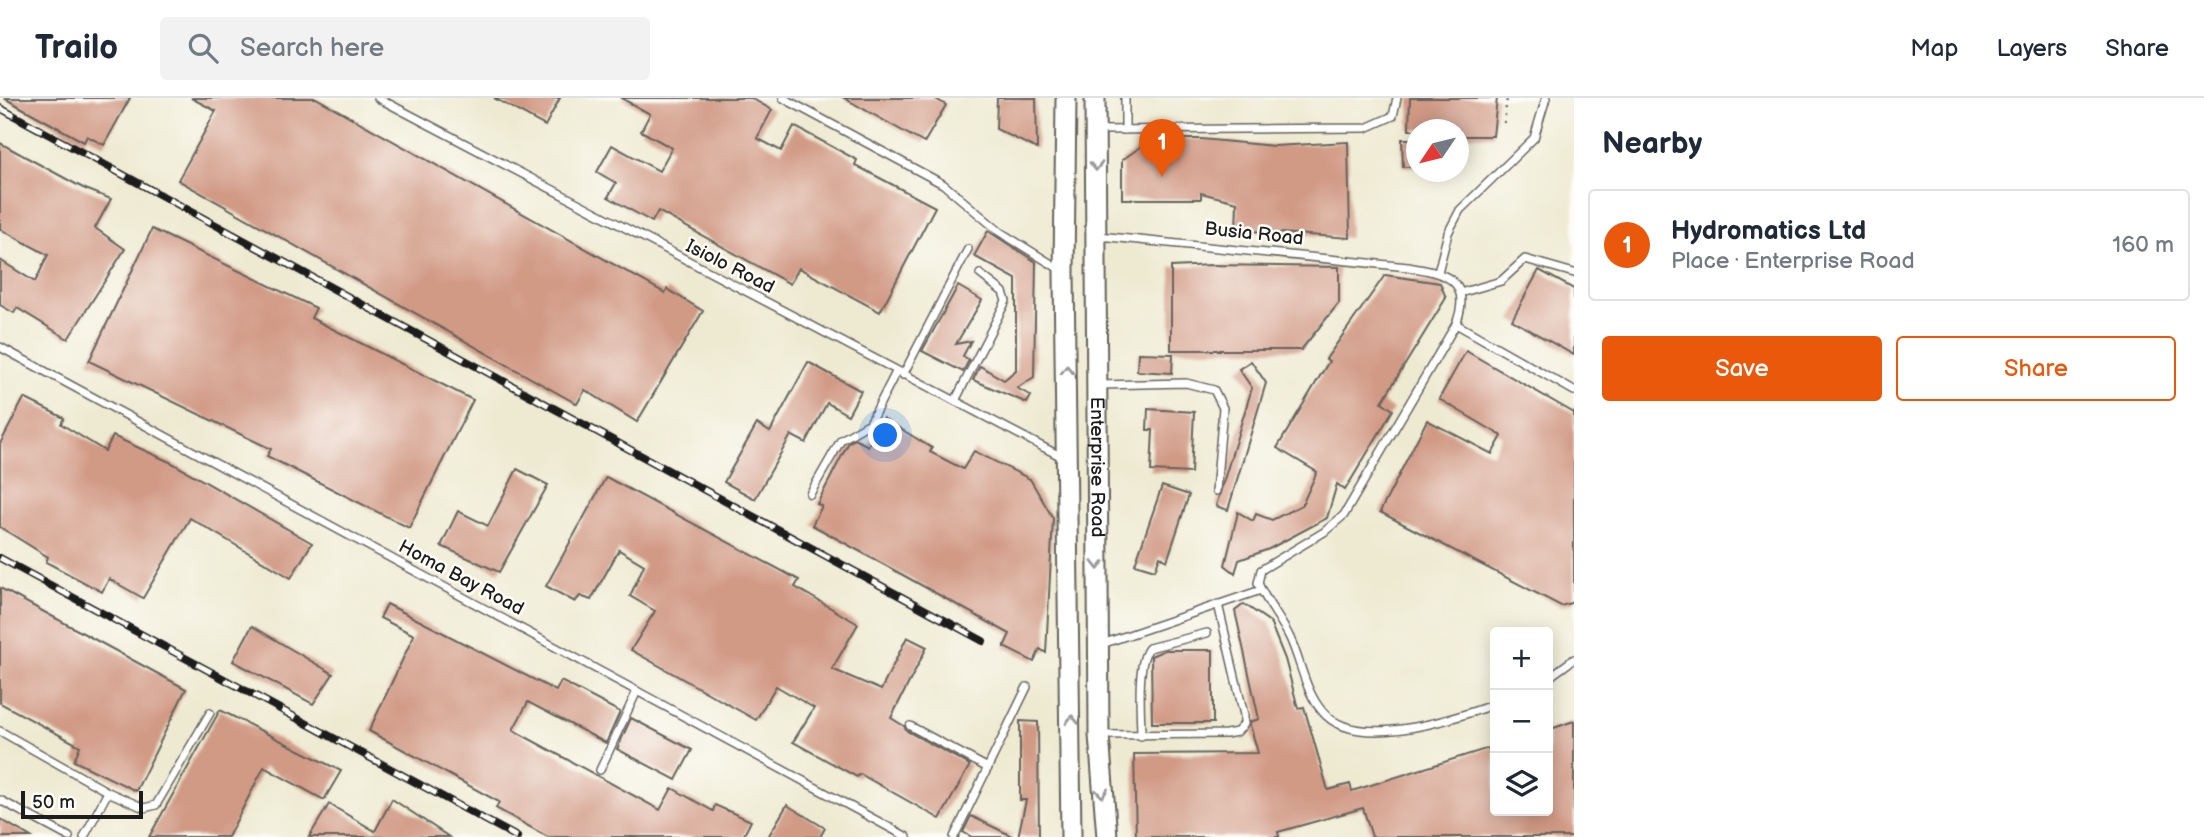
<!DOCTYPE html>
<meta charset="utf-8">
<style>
body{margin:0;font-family:"Balsamiq Sans",sans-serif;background:#f2f2f3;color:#1f2937}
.controls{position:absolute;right:21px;bottom:21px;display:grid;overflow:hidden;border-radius:7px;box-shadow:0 4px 18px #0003}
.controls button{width:63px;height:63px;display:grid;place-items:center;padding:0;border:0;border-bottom:2px solid #e0e1e3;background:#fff;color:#1f2937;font:35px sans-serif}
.compass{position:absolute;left:1406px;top:21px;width:63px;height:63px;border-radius:50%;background:#fff;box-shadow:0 4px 18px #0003;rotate:235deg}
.scale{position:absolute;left:21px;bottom:18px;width:122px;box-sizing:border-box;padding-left:7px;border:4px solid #1c1c1c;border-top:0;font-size:19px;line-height:24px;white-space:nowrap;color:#1c1c1c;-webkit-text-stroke:5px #fdfcf7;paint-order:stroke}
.you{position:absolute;left:886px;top:338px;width:24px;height:24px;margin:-18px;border:5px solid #fff;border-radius:50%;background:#1a73e8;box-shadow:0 0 0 10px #1a73e833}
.badge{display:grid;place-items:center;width:46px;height:46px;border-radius:50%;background:#ea580c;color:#fff;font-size:23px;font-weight:700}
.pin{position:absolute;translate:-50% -58px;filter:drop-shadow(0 2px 4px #0008)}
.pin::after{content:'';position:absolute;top:37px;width:24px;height:21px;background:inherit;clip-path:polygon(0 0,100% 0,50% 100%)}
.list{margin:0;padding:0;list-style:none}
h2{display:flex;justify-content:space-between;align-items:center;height:91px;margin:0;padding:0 28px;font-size:30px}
h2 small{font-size:23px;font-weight:400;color:#747a83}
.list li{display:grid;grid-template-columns:46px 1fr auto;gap:21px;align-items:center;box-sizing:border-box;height:112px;margin:0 14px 14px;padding:0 14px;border:2px solid #e0e1e3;border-radius:7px}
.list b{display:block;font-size:26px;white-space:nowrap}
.list p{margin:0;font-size:23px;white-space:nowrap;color:#747a83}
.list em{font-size:23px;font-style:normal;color:#747a83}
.actions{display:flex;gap:14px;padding:21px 28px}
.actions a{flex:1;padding:16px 0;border:2px solid #ea580c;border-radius:7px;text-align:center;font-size:24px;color:#ea580c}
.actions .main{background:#ea580c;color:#fff}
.icon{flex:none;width:38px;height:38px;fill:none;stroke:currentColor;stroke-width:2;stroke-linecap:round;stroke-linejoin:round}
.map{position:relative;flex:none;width:1574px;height:739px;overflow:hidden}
header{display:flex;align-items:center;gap:42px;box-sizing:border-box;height:98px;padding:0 35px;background:#fff;border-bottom:2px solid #e0e1e3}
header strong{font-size:33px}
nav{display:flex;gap:38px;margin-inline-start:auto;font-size:24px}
.search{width:490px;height:63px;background:#f2f2f3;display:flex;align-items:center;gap:18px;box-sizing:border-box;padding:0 24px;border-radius:7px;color:#747a83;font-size:26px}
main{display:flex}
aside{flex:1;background:#fff}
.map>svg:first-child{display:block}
</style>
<header>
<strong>Trailo</strong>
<div class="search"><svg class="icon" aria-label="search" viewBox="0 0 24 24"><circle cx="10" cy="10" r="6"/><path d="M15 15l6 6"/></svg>Search here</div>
<nav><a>Map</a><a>Layers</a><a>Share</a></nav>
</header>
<main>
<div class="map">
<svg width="1574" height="739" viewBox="0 0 1574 739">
<rect width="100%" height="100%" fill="#fdfcf7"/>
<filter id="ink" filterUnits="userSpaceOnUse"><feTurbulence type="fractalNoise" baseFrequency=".0143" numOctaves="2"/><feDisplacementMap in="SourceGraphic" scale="14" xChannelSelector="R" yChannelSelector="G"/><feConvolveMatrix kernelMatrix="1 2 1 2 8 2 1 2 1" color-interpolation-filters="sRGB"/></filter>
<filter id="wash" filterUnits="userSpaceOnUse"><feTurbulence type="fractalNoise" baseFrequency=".00686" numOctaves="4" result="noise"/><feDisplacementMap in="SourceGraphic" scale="28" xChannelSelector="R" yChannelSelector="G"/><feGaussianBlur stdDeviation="1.57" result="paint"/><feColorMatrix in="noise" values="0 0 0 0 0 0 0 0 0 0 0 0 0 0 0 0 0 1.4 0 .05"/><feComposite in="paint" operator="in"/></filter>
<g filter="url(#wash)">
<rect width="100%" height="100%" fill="#eeead2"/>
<g id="blocks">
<g fill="#d19a85">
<polygon points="4,0 130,0 104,47 87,38 84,44"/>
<polygon points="191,0 316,0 665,195 667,191 703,213 637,324 585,292 577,306 178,82 216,13"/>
<polygon points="494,0 560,0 545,28"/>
<polygon points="621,0 751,0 772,12 757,40 781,53 794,28 857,62 855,67 935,109 880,214 799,170 790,186 658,113 652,124 608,99 616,85 597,74 612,47 659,73 672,50 641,33 650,16"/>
<polygon points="844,0 934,0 946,7 924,45"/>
<polygon points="997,0 1036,0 1037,51 996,31"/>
<polygon points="1410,0 1497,0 1493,38 1459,38 1459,32 1409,32"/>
<polygon points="1152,41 1201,41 1274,48 1348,44 1350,140 1236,132 1237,104 1201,95 1201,101 1122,101 1122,62"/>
<polygon points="1402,41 1417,41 1417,69 1403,69"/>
<polygon points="0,45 83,90 111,101 95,130 125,151 68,241 17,210 14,215 0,207 0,162 35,184 48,157 0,131"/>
<polygon points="152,131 316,210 311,220 473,302 409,430 267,358 271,351 89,263"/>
<polygon points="988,133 1036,164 1034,279 1017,290 1031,298 1027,305 973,282 980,268 1004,282 1016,272 1016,181 974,158"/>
<polygon points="1212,167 1339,169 1339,205 1301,252 1171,252 1171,169"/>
<polygon points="1539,172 1574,191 1574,257 1512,222"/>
<polygon points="1385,177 1440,185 1446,200 1382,304 1393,312 1345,392 1337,386 1327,420 1269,451 1239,462 1235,475 1225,467 1238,414 1253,423 1256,416 1272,422 1302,407 1317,374 1277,350 1329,263 1326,261"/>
<polygon points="958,188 982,202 956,246 971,243 963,258 969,262 963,274 922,253"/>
<polygon points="1466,253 1574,315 1574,504 1561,508 1380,414 1427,322 1492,356 1502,338 1439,301"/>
<polygon points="1138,255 1173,256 1172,275 1137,273"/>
<polygon points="1251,263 1266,285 1228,412 1216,408 1252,290 1239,271"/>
<polygon points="808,264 861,293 848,317 827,305 806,345 791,337 755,401 724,384 757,326 770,334"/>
<polygon points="24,300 64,320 61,326 105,353 113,338 172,365 312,445 291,480 190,420 143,500 109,481 102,494 46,464 48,459 0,429 0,346"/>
<polygon points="1148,311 1194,314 1191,375 1151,373 1153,332 1147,332"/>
<polygon points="883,320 932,350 930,354 963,371 974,353 1030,381 1053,420 1046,555 1040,551 1034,564 1004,549 1010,536 812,427 822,408 817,406 849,344 855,341 868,348"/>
<polygon points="517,371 548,387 499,474 441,448 458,413 488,428"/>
<polygon points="606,379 799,482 795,489 858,526 832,571 881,592 907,539 927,549 891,620 904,628 907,633 970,667 940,721 860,676 857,679 793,644 814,610 776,588 756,622 631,552 655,513 630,498 644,467 619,452 591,502 580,498 575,504 546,488"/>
<polygon points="1162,388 1189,397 1167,463 1160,458 1155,472 1135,466"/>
<polygon points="0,490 186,591 136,693 74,663 80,648 0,605"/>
<polygon points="387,506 556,593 561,583 620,614 606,645 528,604 513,632 660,712 672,690 713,713 715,707 751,723 743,739 548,739 496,710 499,704 369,633 414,537 380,520"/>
<polygon points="1244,506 1270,524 1285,561 1298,610 1304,609 1328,692 1350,686 1352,693 1495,648 1495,713 1548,713 1548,632 1574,623 1574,739 1372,739 1363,710 1278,734 1279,739 1136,739 1134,656 1258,655 1250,627 1250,624 1259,621 1235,513"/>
<polygon points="252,528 333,576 313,606 233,563"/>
<polygon points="1165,552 1213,552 1213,625 1152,625 1151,558"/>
<polygon points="220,612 341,673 324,702 264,669 228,739 149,739"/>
<polygon points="631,620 692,652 676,682 617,651"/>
<polygon points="1020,623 1038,624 1039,739 1018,739 1026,702 1020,702"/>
<polygon points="392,701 449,739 309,739 329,706 375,733"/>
<polygon points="787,707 825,730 820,739 768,739"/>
<polygon points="971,718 1014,739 972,739 963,734"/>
<polygon points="0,721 31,739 0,739"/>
</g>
</g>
</g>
<g filter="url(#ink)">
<use href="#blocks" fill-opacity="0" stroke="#66645c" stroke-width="2"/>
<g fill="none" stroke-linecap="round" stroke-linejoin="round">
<defs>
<g id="service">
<polyline points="378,0 1062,359"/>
<polyline points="783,0 943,86 1000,134 1061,172"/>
<polyline points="1125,0 1125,32"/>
<polyline points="1096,32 1366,30 1393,18 1397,0"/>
<path d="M1099,138L1408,169C1445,175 1473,181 1456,226L1344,417L1324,434L1261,472L1258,485C1266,504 1281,521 1290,540C1301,564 1305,593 1322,613C1355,654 1454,621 1495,606"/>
<polyline points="1438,174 1448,135 1460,112 1534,40 1546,0"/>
<polyline points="1460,195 1501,183 1525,161 1574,175"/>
<polyline points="1456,226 1574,293"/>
<polyline points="0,249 907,739"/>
<polyline points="903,277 968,151"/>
<polyline points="1099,287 1186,285 1214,292 1223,310 1216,393"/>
<polyline points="955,303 1006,203 1003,194 980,176"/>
<polyline points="810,396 841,342 870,325 896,274"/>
<polyline points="1099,547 1261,492"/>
<polyline points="1548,580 1574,561"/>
<polyline points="910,628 988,670"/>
<polyline points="0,633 108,694 84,739"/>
<polyline points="1102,637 1226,636 1237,634 1244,626 1244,617 1218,506"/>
<path d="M1141,638C1141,617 1136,565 1149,550L1207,535"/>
<polyline points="600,672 637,593"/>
<polyline points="108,694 144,710 156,707 210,615"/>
<polyline points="0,702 69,739"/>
<polyline points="954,739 1027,589"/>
</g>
<g id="secondary">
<polyline points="1066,0 1064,174 1071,739"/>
<path id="s1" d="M1095,0L1099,637L1107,739"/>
</g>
</defs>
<use href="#service" stroke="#66645c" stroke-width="10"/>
<use href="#secondary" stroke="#66645c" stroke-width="23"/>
<polyline stroke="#66645c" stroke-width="2.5" stroke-dasharray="2 5" stroke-linecap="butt" points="1504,25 1507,0"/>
<use href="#service" stroke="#fff" stroke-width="7"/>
<use href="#secondary" stroke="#fff" stroke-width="19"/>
<defs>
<g id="rail">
<polyline points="0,10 983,543"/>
<polyline points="0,460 517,739"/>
</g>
</defs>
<use href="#rail" stroke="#1c1c1c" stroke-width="8"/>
<use href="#rail" stroke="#fdfcf7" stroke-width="5" stroke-dasharray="16" stroke-linecap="butt"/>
</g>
<defs><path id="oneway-chevron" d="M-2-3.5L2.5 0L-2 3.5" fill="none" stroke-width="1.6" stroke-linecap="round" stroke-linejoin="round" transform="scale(1.75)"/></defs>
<g stroke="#999">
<use href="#oneway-chevron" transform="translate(1096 68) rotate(90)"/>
<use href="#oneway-chevron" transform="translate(1067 272) rotate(-92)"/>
<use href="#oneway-chevron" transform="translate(1098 467) rotate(90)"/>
<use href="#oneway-chevron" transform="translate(1072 622) rotate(-91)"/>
<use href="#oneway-chevron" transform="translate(1102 695) rotate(84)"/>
</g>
</g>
<g text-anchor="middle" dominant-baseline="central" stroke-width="5" stroke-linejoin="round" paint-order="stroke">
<g font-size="19" fill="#1c1c1c" stroke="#fdfcf7">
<text transform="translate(1254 136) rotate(6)">Busia Road</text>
<text transform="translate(730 169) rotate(27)">Isiolo Road</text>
<text stroke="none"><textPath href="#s1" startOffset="369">Enterprise Road</textPath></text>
<text transform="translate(461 480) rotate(28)">Homa Bay Road</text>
</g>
</g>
</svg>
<div class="controls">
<button>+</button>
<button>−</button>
<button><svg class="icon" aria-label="layers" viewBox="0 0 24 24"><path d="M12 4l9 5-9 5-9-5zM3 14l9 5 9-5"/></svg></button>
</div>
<svg class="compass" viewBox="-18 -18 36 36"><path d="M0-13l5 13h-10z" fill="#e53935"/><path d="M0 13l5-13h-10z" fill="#747a83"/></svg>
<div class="scale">50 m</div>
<div class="you"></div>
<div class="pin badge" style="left:1162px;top:79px">1</div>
</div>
<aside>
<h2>Nearby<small></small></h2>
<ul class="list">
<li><span class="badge">1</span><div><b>Hydromatics Ltd</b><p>Place · Enterprise Road</p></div><em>160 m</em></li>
</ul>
<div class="actions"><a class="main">Save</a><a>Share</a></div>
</aside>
</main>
